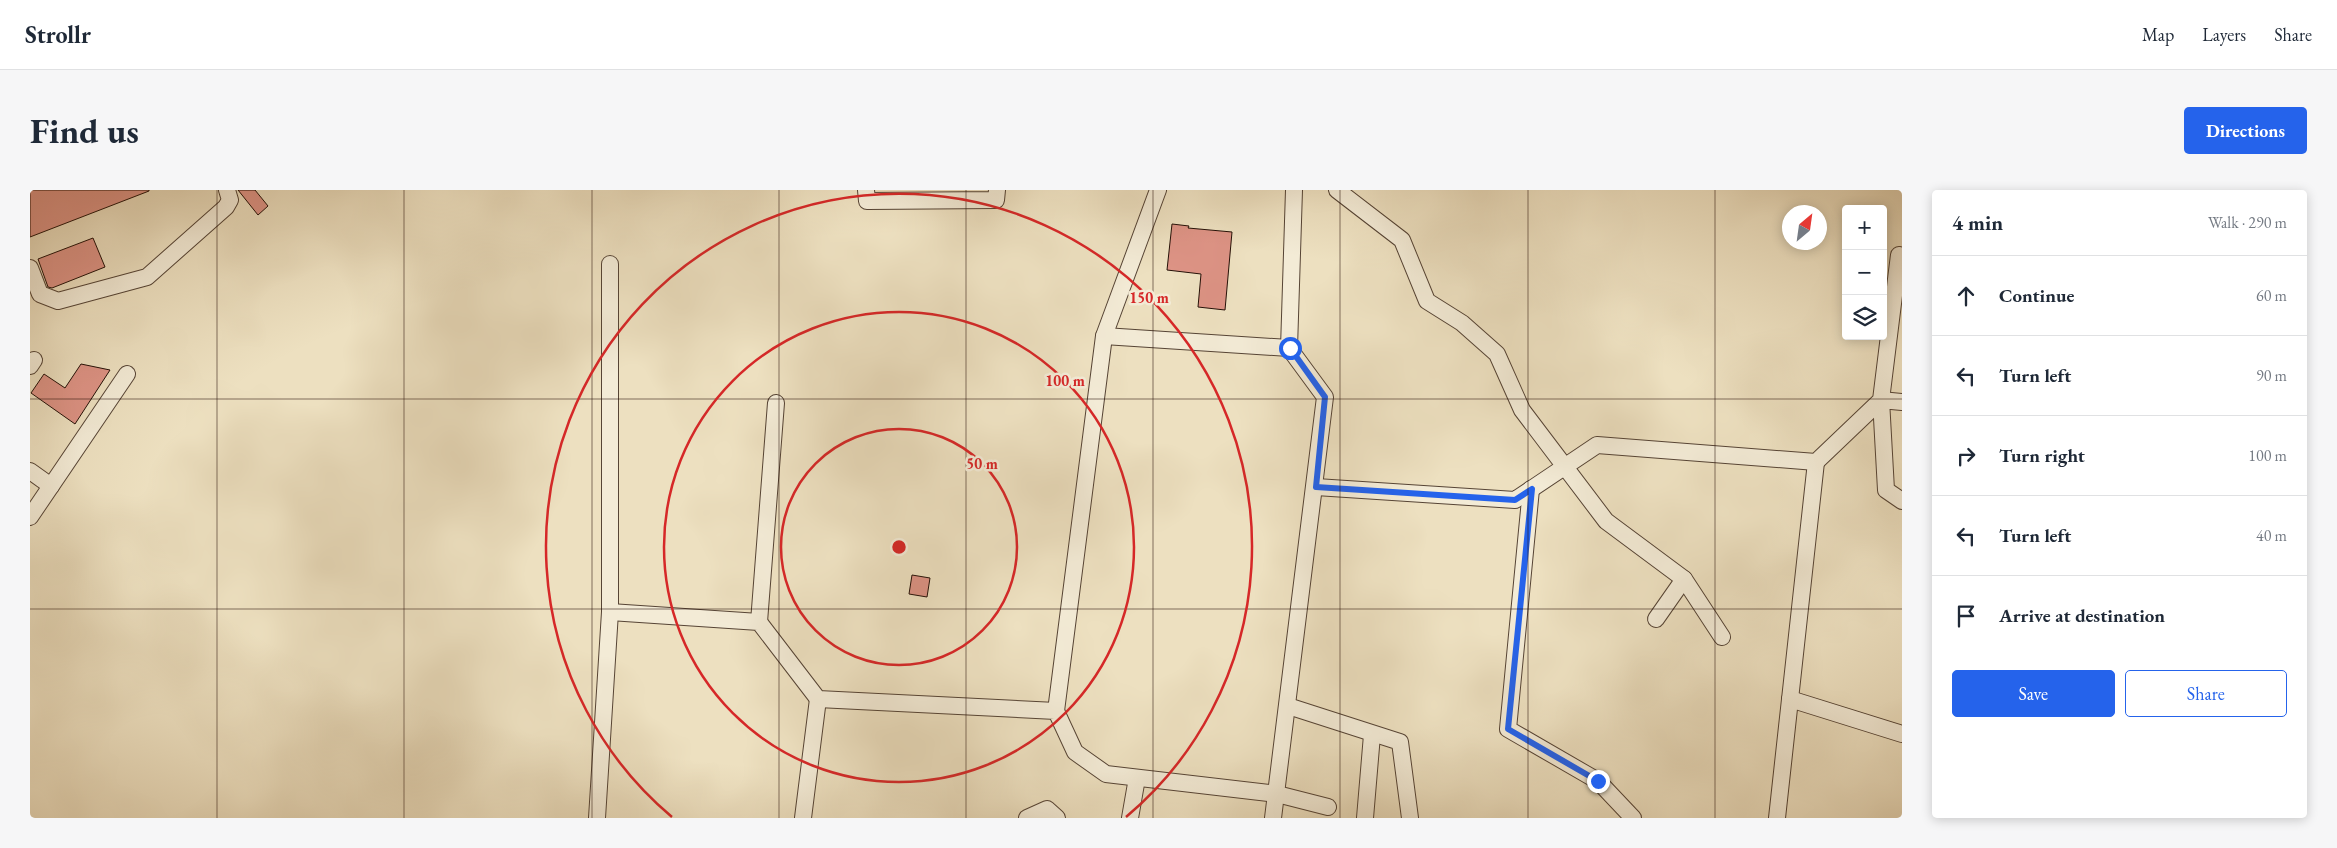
<!DOCTYPE html>
<meta charset="utf-8">
<style>
body{margin:0;font-family:"EB Garamond",serif;background:#f6f6f7;color:#1f2937}
.controls{position:absolute;right:15px;top:15px;display:grid;overflow:hidden;border-radius:5px;box-shadow:0 2px 12px #0003}
.controls button{width:45px;height:45px;display:grid;place-items:center;padding:0;border:0;border-bottom:1px solid #e0e1e3;background:#fff;color:#1f2937;font:25px sans-serif}
.compass{position:absolute;left:1752px;top:15px;width:45px;height:45px;border-radius:50%;background:#fff;box-shadow:0 2px 12px #0003;rotate:29deg}
.stop{position:absolute;width:15px;height:15px;margin:-11px;border:4px solid #2563eb;border-radius:50%;background:#fff}
.stop.end{background:#2563eb;border-color:#fff;box-shadow:0 1px 5px #0008}
.list{margin:0;padding:0;list-style:none}
h2{display:flex;justify-content:space-between;align-items:center;height:65px;margin:0;padding:0 20px;font-size:21px}
h2 small{font-size:16px;font-weight:400;color:#747a83}
.list li{display:grid;grid-template-columns:32px 1fr auto;gap:15px;align-items:center;box-sizing:border-box;height:80px;padding:0 20px;border-top:1px solid #e0e1e3}
.list b{display:block;font-size:19px;white-space:nowrap}
.list em{font-size:16px;font-style:normal;color:#747a83}
.actions{display:flex;gap:10px;padding:15px 20px}
.actions a{flex:1;padding:11px 0;border:1px solid #2563eb;border-radius:5px;text-align:center;font-size:18px;color:#2563eb}
.actions .main{background:#2563eb;color:#fff}
.icon{flex:none;width:28px;height:28px;fill:none;stroke:currentColor;stroke-width:2;stroke-linecap:round;stroke-linejoin:round}
.map{position:relative;flex:none;width:1872px;height:628px;overflow:hidden;border-radius:5px}
header{display:flex;align-items:center;gap:30px;box-sizing:border-box;height:70px;padding:0 25px;background:#fff;border-bottom:1px solid #e0e1e3}
header strong{font-size:24px}
nav{display:flex;gap:28px;margin-inline-start:auto;font-size:18px}
.intro{display:flex;align-items:center;justify-content:space-between;box-sizing:border-box;height:120px;padding:0 30px}
h1{margin:0;font-size:35px}
.button{padding:12px 22px;border-radius:5px;background:#2563eb;color:#fff;font-size:18px;font-weight:700}
main{display:flex;gap:30px;padding:0 30px}
aside{flex:1;background:#fff;border-radius:5px;box-shadow:0 2px 12px #0003}
.map>svg:first-child{display:block}
</style>
<header>
<strong>Strollr</strong>
<nav><a>Map</a><a>Layers</a><a>Share</a></nav>
</header>
<div class="intro"><h1>Find us</h1><a class="button">Directions</a></div>
<main>
<div class="map">
<svg width="1872" height="628" viewBox="0 0 1872 628">
<rect width="100%" height="100%" fill="#ede0c0"/>
<filter id="stains"><feTurbulence type="fractalNoise" baseFrequency=".004" numOctaves="4"/><feColorMatrix values="0 0 0 0 .2 0 0 0 0 .09 0 0 0 0 .02 0 0 0 .5 -.17"/></filter>
<radialGradient id="worn" r=".72"><stop offset=".6" stop-color="#630" stop-opacity="0"/><stop offset="1" stop-color="#630" stop-opacity=".3"/></radialGradient>
<g fill="#dd9385" stroke="#241007">
<polygon points="0,0 119,0 119,1 0,47"/>
<polygon points="208,0 225,0 238,16 228,25"/>
<polygon points="1142,34 1159,36 1158,38 1202,42 1195,120 1168,117 1171,84 1137,80"/>
<polygon points="63,48 75,77 22,98 18,97 8,69"/>
<polygon points="51,174 80,180 45,234 1,203 14,184 35,198"/>
<polygon points="882,385 900,388 897,407 879,404"/>
</g>
<g fill="none" stroke-linecap="round" stroke-linejoin="round">
<defs>
<g id="minor">
<polyline points="836,0 837,11 966,10 967,0"/>
<polyline points="1307,0 1372,50 1397,111 1432,133 1467,164 1492,220 1576,331 1654,389 1692,447"/>
<polyline points="0,78 10,104 28,111 117,87 196,17 200,10 197,0"/>
<polyline points="1074,146 1259,158"/>
<polyline points="0,176 4,170"/>
<polyline points="1872,212 1851,210 1856,300 1872,311"/>
<polyline points="0,281 21,296"/>
<polyline points="1286,297 1485,310 1567,255 1786,272 1851,210 1869,65"/>
<polyline points="1501,299 1478,539 1568,591 1603,628"/>
<polyline points="0,327 97,184"/>
<polyline points="580,422 729,432 788,509 1026,521 1045,562 1076,584 1247,604 1298,617"/>
<polyline points="1626,429 1654,389"/>
<polyline points="729,432 746,213"/>
<polyline points="1760,509 1872,544"/>
<polyline points="1258,516 1370,552 1380,628"/>
<polyline points="1026,521 1074,146 1128,0"/>
<polyline points="567,628 580,422 580,74"/>
<polyline points="773,628 788,509"/>
<polyline points="997,628 1017,619 1027,628"/>
<polyline points="1100,628 1107,588"/>
<polyline points="1243,628 1295,207 1259,158 1264,0"/>
<polyline points="1335,628 1342,545"/>
<polyline points="1747,628 1786,272"/>
</g>
</defs>
<use href="#minor" stroke="#564435" stroke-width="18"/>
<use href="#minor" stroke="#f3ebd6" stroke-width="16"/>
</g>
<g fill="none" stroke-linecap="round" stroke-linejoin="round">
<polyline stroke="#2563eb" stroke-width="6" points="1260,158 1295,207 1286,297 1485,310 1502,299 1478,539 1568,591"/>
</g>
<path fill="none" stroke="#241007" stroke-width="1" stroke-opacity="0.55" d="M187,0V628M374,0V628M562,0V628M749,0V628M936,0V628M1123,0V628M1310,0V628M1498,0V628M1685,0V628M0,209H1872M0,419H1872"/>
<g fill="none" stroke="#d62828" stroke-width="2.5">
<circle cx="869" cy="357" r="118"/>
<circle cx="869" cy="357" r="235"/>
<path d="M642 627A353 353 0 1 1 1096 627"/>
</g>
<circle cx="869" cy="357" r="8" fill="#d62828" stroke="#f3ebd6" stroke-width="2.5"/>
<g font-size="15" text-anchor="middle" font-weight="bold" fill="#d62828" stroke="#f3ebd6" stroke-width="5" stroke-linejoin="round" paint-order="stroke">
<text x="1119" y="113">150 m</text>
<text x="1035" y="196">100 m</text>
<text x="952" y="279">50 m</text>
</g>
<rect width="100%" height="100%" filter="url(#stains)"/>
<rect width="100%" height="100%" fill="url(#worn)"/>
</svg>
<div class="controls">
<button>+</button>
<button>−</button>
<button><svg class="icon" aria-label="layers" viewBox="0 0 24 24"><path d="M12 4l9 5-9 5-9-5zM3 14l9 5 9-5"/></svg></button>
</div>
<svg class="compass" viewBox="-18 -18 36 36"><path d="M0-13l5 13h-10z" fill="#e53935"/><path d="M0 13l5-13h-10z" fill="#747a83"/></svg>
<div class="stop" style="left:1260px;top:158px"></div>
<div class="stop end" style="left:1568px;top:591px"></div>
</div>
<aside>
<h2>4 min<small>Walk · 290 m</small></h2>
<ul class="list">
<li><svg class="icon" aria-label="ahead" viewBox="0 0 24 24"><path d="M12 20V5M6 11l6-6 6 6"/></svg><div><b>Continue</b></div><em>60 m</em></li>
<li><svg class="icon" aria-label="left" viewBox="0 0 24 24"><path d="M17 20v-9H6M10 6l-5 5 5 5"/></svg><div><b>Turn left</b></div><em>90 m</em></li>
<li><svg class="icon" aria-label="right" viewBox="0 0 24 24"><path d="M7 20v-9h11M14 6l5 5-5 5"/></svg><div><b>Turn right</b></div><em>100 m</em></li>
<li><svg class="icon" aria-label="left" viewBox="0 0 24 24"><path d="M17 20v-9H6M10 6l-5 5 5 5"/></svg><div><b>Turn left</b></div><em>40 m</em></li>
<li><svg class="icon" aria-label="arrive" viewBox="0 0 24 24"><path d="M6 21V4h12l-3 4 3 4H6"/></svg><div><b>Arrive at destination</b></div></li>
</ul>
<div class="actions"><a class="main">Save</a><a>Share</a></div>
</aside>
</main>
